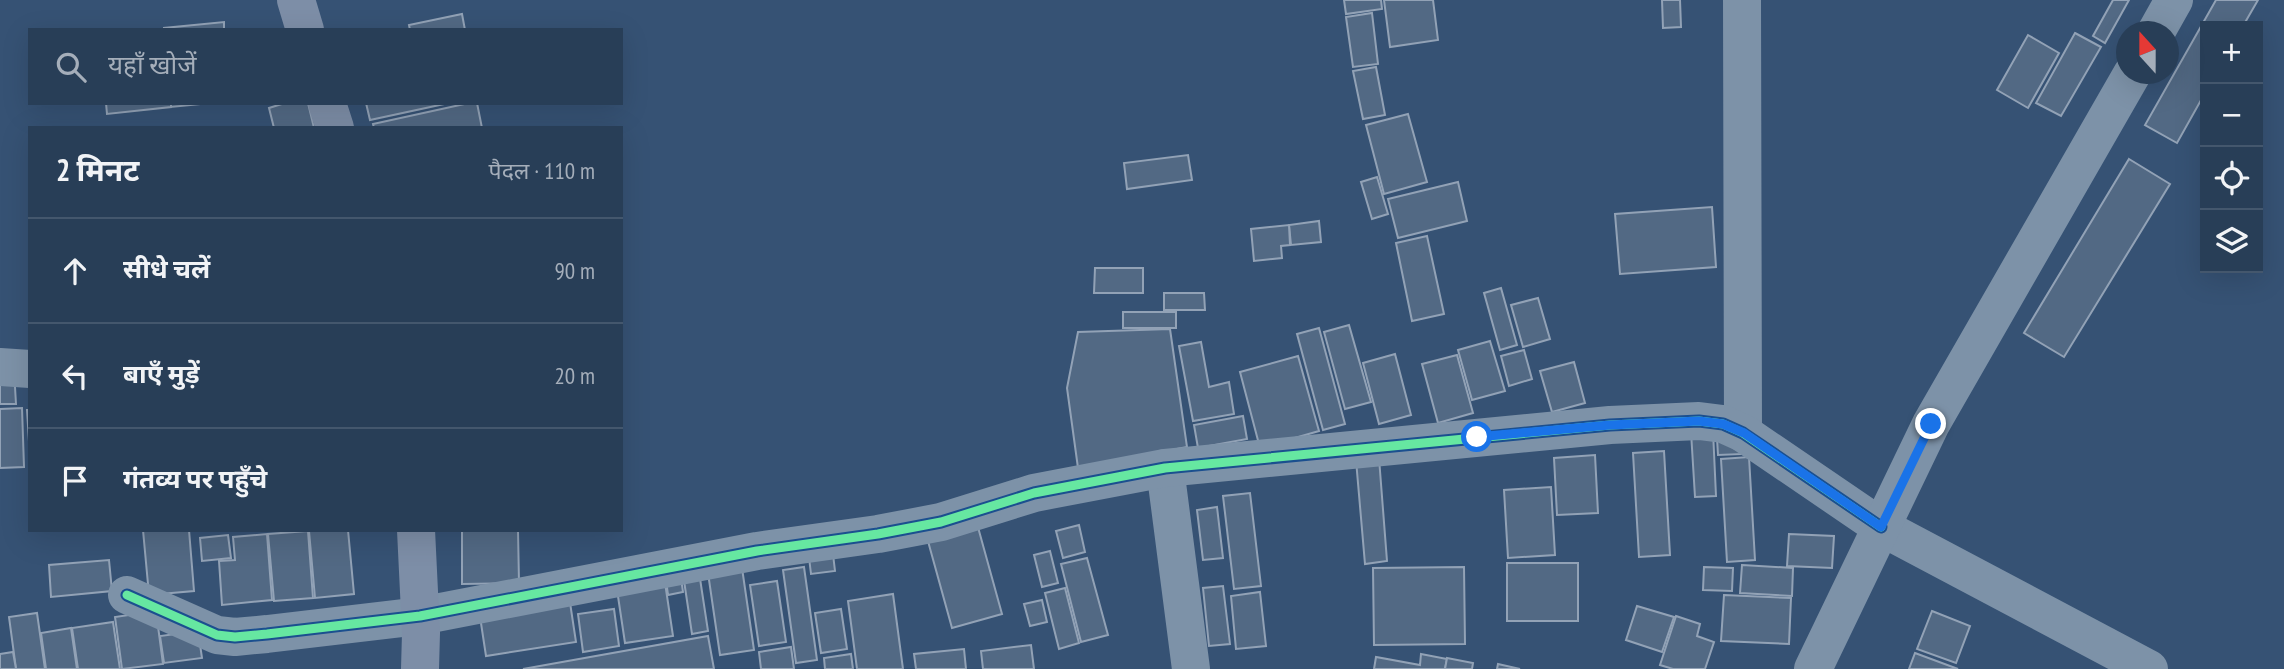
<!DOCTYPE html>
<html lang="hi">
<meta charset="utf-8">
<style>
body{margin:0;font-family:"PT Sans Narrow","Noto Sans Devanagari",sans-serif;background:#30455d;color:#f1f3f6}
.controls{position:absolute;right:21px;top:21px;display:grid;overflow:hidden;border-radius:0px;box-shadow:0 7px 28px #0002}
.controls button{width:63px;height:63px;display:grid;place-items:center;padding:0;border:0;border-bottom:2px solid #44576d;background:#283e57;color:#f1f3f6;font:35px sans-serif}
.compass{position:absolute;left:2116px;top:21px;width:63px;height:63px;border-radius:50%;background:#283e57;box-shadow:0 7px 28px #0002;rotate:339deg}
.stop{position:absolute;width:21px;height:21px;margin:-16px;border:5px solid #1a73e8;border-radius:50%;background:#fff}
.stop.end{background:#1a73e8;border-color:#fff;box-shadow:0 2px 7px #0008}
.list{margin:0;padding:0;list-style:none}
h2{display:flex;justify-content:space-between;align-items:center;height:91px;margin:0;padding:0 28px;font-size:30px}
h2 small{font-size:23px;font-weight:400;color:#a5aeba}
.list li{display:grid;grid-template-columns:46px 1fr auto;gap:21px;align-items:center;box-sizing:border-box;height:105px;padding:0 28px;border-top:2px solid #44576d}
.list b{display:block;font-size:26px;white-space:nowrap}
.list em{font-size:23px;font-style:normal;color:#a5aeba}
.icon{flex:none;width:38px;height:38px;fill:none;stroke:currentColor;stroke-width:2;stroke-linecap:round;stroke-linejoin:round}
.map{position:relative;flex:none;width:2284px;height:669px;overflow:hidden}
.search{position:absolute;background:#283e57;box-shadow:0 7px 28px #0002;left:28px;top:28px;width:595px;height:77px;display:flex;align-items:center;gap:18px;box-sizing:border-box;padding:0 24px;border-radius:0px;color:#a5aeba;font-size:26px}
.panel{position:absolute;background:#283e57;box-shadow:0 7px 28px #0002;left:28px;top:126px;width:595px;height:406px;border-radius:0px}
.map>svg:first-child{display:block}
</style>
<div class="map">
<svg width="2284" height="669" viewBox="0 0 2284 669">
<rect width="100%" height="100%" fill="#365274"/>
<g fill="#526984" stroke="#92a2b6" stroke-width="2">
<polygon points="1344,0 1381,0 1382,9 1346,14"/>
<polygon points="1384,0 1433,0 1438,40 1390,47"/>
<polygon points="1662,0 1680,0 1681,27 1663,28"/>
<polygon points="2113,0 2129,0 2105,43 2093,36"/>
<polygon points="2216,0 2258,0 2243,26 2205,26 2205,93 2177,143 2145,125"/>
<polygon points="1372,13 1378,64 1353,67 1346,17"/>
<polygon points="462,14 465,30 410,30 409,25"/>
<polygon points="224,22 224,30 164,30 164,28"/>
<polygon points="2075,33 2101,47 2061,116 2036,103"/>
<polygon points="2028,35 2059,53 2028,108 1997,90"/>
<polygon points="1376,67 1385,115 1363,119 1353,71"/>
<polygon points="106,103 171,103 171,107 107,114"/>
<polygon points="171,103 211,103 171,107"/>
<polygon points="285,103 308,103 314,128 274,128 269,108"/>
<polygon points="366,103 449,103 370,120"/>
<polygon points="469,103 477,103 482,128 374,128 373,124"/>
<polygon points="1408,114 1427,182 1384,194 1366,125"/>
<polygon points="1188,155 1192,180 1127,189 1124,163"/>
<polygon points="2129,159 2170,184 2064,357 2024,333"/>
<polygon points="1377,177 1388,214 1372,219 1361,182"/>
<polygon points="1458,182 1467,221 1398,238 1388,199"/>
<polygon points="1712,207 1716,267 1620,274 1615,214"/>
<polygon points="1319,221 1321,242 1291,245 1289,225"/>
<polygon points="1289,225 1290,245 1281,246 1282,258 1254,261 1251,229"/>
<polygon points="1427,236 1444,314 1412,321 1396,243"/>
<polygon points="1095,268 1143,268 1143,293 1094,293"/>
<polygon points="1501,288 1517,345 1500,350 1484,293"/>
<polygon points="1164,293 1204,293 1205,310 1164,310"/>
<polygon points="1538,298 1550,339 1523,347 1511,305"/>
<rect x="1123" y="312" width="53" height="16"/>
<polygon points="1349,325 1371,402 1345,409 1324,332"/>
<polygon points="1319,328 1345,424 1323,430 1297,334"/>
<polygon points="1170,329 1187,447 1078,468 1067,388 1078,332"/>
<polygon points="1490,341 1505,391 1472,400 1458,350"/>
<polygon points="1201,342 1209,387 1229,382 1234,414 1193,421 1179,346"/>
<polygon points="1524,350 1532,379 1509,386 1501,356"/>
<polygon points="1395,354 1411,415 1379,424 1363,363"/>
<polygon points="1457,355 1473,413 1438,423 1422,364"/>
<polygon points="1298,356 1319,431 1260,448 1240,372"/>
<polygon points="1574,362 1585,403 1552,412 1540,371"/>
<polygon points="0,370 14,370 16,404 0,404"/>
<polygon points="22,408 24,467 0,468 0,409"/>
<polygon points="27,410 30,410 30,457"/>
<polygon points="1243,416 1247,439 1198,448 1194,425"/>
<polygon points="1713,431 1716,496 1695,497 1691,432"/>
<polygon points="1717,438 1744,454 1718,455"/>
<polygon points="1664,451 1670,555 1639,557 1633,453"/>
<polygon points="1595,455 1598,513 1557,515 1554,458"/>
<polygon points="1749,457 1755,560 1727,562 1721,459"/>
<polygon points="1379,458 1387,561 1365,564 1356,460"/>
<polygon points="1551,487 1555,555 1508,558 1504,490"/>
<polygon points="1250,493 1261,586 1234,589 1223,496"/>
<polygon points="1217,507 1223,558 1203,560 1197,510"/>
<polygon points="976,520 1002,614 952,628 926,534"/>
<polygon points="1079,525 1085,552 1063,558 1056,531"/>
<polygon points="143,530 189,530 194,591 149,595"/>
<polygon points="348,530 354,594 315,598 309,531"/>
<polygon points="462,530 518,530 519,583 462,584"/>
<polygon points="308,531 313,598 274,601 268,534"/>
<polygon points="267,534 272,600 222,605 219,561 235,560 233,537"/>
<polygon points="1789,534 1834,536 1832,568 1787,566"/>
<polygon points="228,535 231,558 202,561 200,538"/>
<polygon points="832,546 835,571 811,574 808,549"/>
<polygon points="1050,551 1058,583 1042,587 1034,555"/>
<polygon points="1087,558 1108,635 1081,642 1061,564"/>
<polygon points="109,560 112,591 51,597 49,565"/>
<rect x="1507" y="563" width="71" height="58"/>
<polygon points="1742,565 1793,568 1792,596 1740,593"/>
<polygon points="804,567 817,660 796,663 783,570"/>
<polygon points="1464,567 1465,644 1374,645 1373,568"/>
<polygon points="1704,567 1733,568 1732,591 1703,590"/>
<polygon points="742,568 754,650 720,655 708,573"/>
<polygon points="680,571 683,592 668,595 665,573"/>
<polygon points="699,572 708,631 692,634 683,574"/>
<polygon points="664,576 673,636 625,643 616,583"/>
<polygon points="777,581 786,642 759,646 750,585"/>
<polygon points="1223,586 1230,644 1209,646 1203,588"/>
<polygon points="1065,588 1079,643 1059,649 1045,593"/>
<polygon points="1260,592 1266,646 1236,649 1231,596"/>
<polygon points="893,594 903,669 857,669 848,601"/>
<polygon points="1724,595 1791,598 1789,644 1721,641"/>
<polygon points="569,596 576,642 486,656 479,610"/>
<polygon points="1042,600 1047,622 1030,626 1024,604"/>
<polygon points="1637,606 1674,617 1662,652 1626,640"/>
<polygon points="614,609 619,646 583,652 578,614"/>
<polygon points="841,609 847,649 821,653 815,613"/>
<polygon points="156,611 163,664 122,669 115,617"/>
<polygon points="1932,611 1970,626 1956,663 1917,649"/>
<polygon points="37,613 45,669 16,669 9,617"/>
<polygon points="1676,616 1700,624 1697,636 1714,642 1705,669 1673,669 1660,665"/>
<polygon points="113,622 120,669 78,669 72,628"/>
<polygon points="71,628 77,669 46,669 41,633"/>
<polygon points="198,631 202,658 164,663 160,636"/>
<polygon points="708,636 714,669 523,669"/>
<polygon points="1031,645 1034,669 983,669 981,651"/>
<polygon points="791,647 794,669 761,669 759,652"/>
<polygon points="964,649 966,669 916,669 914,654"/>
<polygon points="13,652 16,669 0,669 0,654"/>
<polygon points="1915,653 1958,669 1909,669"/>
<polygon points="851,654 853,669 825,669 824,658"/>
<polygon points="1421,654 1447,659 1445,669 1374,669 1376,657 1420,665"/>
<polygon points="1447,658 1473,663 1472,669 1445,669"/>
<polygon points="1498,664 1520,669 1497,669"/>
</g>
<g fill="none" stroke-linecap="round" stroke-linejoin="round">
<g stroke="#7d92a8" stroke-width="38">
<polyline points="1742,0 1743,433"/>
<polyline points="2156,32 2174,0"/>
<polyline points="0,367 30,369"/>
<polyline points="1165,468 1191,669"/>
<polyline points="127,595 217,635 235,637 267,634 420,616 757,551 878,534 941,522 1034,493 1165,468 1610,425 1699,421 1723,424 1743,433 1881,527 2149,669"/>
<polyline points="1813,669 1931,424 2132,74"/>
</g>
<g stroke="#7d8ea7" stroke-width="38">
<polyline points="296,0 305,30"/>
<polyline points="327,103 335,128"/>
<polyline points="416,530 421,633 420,669"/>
</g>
<defs>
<polyline id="cycleway" points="127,595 217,635 235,637 267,634 420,616 757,551 878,534 941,522 1034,493 1165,468 1610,425 1699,421 1723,424 1743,433 1881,527"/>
</defs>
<use href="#cycleway" stroke="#1b4f8f" stroke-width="13"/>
<use href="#cycleway" stroke="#66e7a1" stroke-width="9"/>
</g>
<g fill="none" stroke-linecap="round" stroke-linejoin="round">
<polyline stroke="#1a73e8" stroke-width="9" points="1477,437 1610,425 1699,421 1723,424 1744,433 1881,527 1931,424"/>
</g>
</svg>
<div class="controls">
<button>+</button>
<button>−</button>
<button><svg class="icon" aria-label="locate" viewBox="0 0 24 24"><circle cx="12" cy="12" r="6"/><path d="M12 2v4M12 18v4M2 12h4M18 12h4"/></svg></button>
<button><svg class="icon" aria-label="layers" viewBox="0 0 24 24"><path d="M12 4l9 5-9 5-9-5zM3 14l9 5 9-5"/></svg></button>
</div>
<svg class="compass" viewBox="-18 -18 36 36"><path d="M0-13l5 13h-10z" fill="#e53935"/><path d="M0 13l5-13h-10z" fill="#a5aeba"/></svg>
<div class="stop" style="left:1477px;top:437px"></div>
<div class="stop end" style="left:1931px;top:424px"></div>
<div class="search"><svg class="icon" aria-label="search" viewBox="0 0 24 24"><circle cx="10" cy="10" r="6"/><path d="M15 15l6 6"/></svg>यहाँ खोजें</div>
<section class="panel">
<h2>2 मिनट<small>पैदल · 110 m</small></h2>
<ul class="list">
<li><svg class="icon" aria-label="ahead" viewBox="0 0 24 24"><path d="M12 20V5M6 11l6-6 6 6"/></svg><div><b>सीधे चलें</b></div><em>90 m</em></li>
<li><svg class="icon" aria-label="left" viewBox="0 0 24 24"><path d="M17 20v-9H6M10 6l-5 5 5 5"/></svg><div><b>बाएँ मुड़ें</b></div><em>20 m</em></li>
<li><svg class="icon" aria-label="arrive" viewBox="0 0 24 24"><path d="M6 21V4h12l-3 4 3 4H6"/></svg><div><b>गंतव्य पर पहुँचे</b></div></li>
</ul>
</section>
</div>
